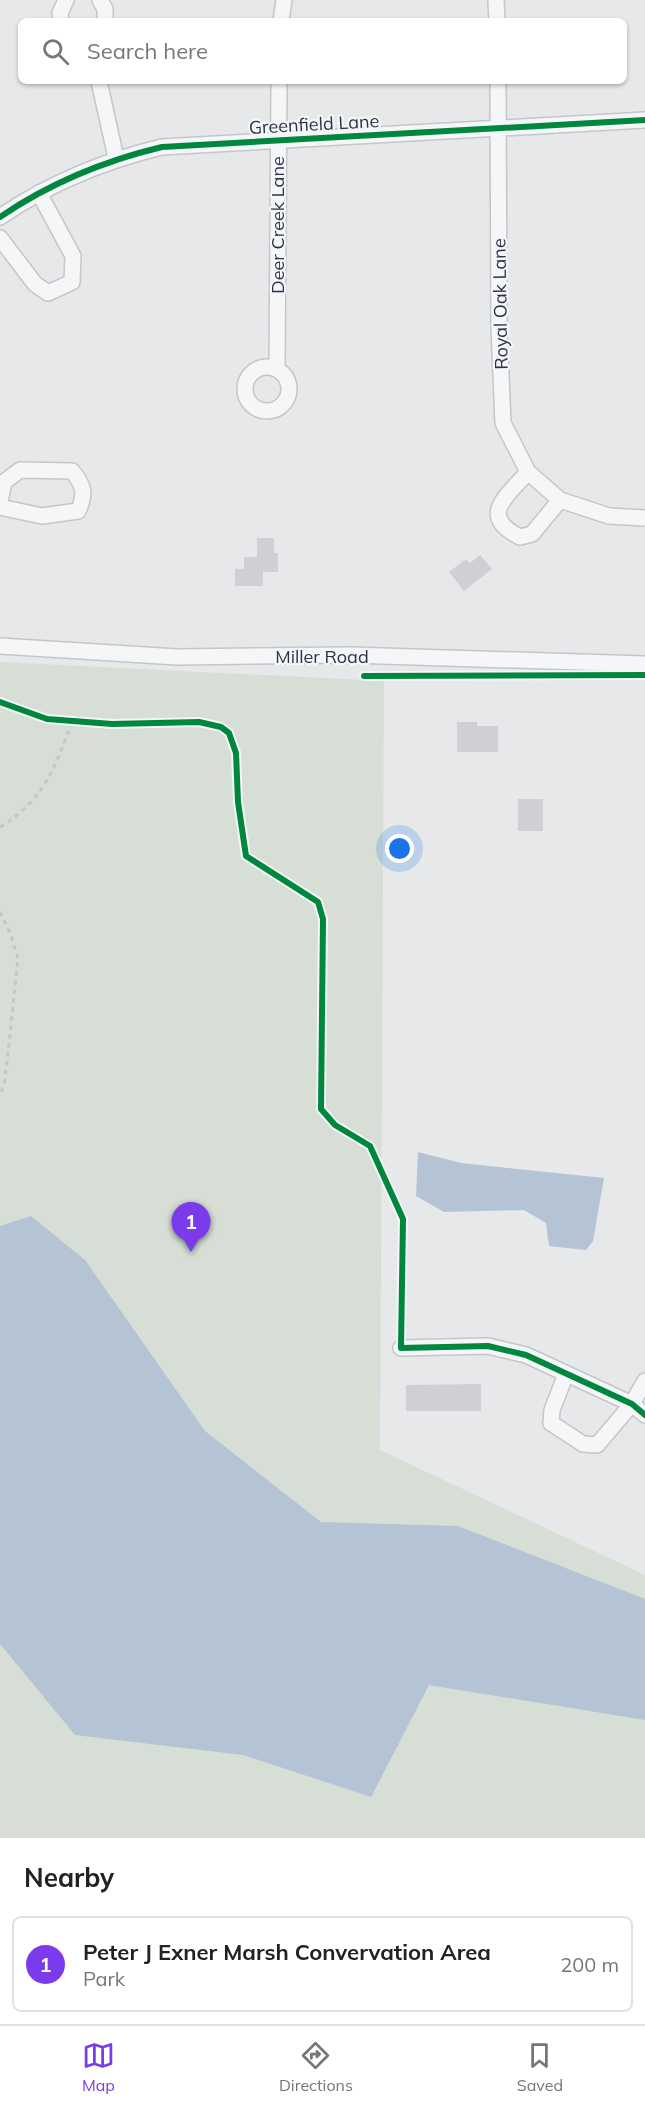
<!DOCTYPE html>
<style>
body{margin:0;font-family:Mulish,sans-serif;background:#f2f2f2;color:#222}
.you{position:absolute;left:400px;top:849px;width:21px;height:21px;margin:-15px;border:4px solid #fff;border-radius:50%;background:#1a73e8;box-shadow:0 0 0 9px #1a73e833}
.badge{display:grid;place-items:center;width:39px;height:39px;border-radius:50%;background:#7c3aed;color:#fff;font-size:20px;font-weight:700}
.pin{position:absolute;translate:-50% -50px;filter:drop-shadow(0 2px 3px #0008)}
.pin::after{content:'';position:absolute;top:32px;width:21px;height:18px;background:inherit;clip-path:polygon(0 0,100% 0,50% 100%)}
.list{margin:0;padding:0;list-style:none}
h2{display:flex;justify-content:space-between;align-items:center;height:78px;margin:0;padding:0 24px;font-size:26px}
h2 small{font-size:20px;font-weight:400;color:#767676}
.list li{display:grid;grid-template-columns:39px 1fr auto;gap:18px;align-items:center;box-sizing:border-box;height:96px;margin:0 12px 12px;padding:0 12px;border:2px solid #e0e0e0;border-radius:9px}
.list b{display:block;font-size:22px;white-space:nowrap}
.list p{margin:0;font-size:20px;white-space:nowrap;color:#767676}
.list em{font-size:20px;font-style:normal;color:#767676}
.icon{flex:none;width:33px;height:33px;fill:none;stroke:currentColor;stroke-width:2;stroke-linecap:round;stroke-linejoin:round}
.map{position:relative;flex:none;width:645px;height:1838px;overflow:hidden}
.search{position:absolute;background:#fff;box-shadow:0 2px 4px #0004;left:18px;right:18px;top:18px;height:66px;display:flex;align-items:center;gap:15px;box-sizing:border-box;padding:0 21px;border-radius:9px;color:#767676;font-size:22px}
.sheet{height:186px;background:#fff}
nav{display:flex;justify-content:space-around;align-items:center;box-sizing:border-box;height:84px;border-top:2px solid #e0e0e0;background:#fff;font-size:16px;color:#767676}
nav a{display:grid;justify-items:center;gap:3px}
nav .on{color:#7c3aed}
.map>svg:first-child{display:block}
</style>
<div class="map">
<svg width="645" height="1838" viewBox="0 0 645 1838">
<rect width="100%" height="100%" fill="#e6e8ea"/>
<polygon fill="#d6ded6" points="0,662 384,681 380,1450 645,1575 645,1838 0,1838"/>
<g fill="#b4c4d5">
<polygon points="418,1152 461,1163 604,1178 593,1241 586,1250 549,1246 546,1223 524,1210 444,1212 416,1196"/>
<polygon points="31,1216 85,1260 205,1431 321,1522 458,1526 645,1599 645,1720 429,1685 371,1797 243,1755 75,1735 0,1644 0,1226"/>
</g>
<g fill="#ced0d3">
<polygon points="257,538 274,538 274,553 278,553 278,572 263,572 263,586 235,586 235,569 244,569 244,557 257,557"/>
<polygon points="480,555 492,569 464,591 449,572 466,559 470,563"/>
<polygon points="457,722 477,722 477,726 498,726 498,752 457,752"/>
<rect x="518" y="799" width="25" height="32"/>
<polygon points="481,1384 481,1411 406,1411 406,1385"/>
</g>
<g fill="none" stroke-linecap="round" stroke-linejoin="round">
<defs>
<g id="minor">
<polyline points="100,0 105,9 105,21"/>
<polyline points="496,0 497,21"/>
<polyline points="61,21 60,13 66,0"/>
<polyline points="281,21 284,0"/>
<polyline points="99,81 116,158"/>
<polyline points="498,81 499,328 503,423 528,472 560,500 609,516 645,518"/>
<path d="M0,217C50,183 103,161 162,147L645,120"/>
<polyline points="0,238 35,284 48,293 72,282 73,256 39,193"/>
<circle cx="267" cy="389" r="22"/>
<polyline points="277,369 279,81"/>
<path d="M528,472C506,497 478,516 520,537L532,534L560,500"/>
<path d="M0,502L4,482L20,470L72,471C84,485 86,494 78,511L42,516L0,507"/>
<polyline points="0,646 177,657 350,655 645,664"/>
<polyline points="401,1348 488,1346 526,1355 632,1404 645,1415"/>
<polyline points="566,1374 552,1410 551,1423 583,1444 597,1445 632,1404 645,1381"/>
</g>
</defs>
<use href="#minor" stroke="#c4c6c8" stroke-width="18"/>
<g stroke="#c5c6ca" stroke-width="3" stroke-dasharray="4.5 4.5" stroke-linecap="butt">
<path d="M0,827C44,800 55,768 72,721"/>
<polyline points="0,912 10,933 18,958 5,1080 0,1096"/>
</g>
<use href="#minor" stroke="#f5f6f7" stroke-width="15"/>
<defs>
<g id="cycleway">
<path d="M0,217C50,183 103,161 162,147L645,120"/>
<polyline points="364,676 645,675"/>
<polyline points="0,702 47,719 112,724 199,722 221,727 229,733 236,753 238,802 246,856 318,902 323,919 321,1109 335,1125 370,1146 403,1219 401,1348 488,1346 526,1355 632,1404 645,1415"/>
</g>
</defs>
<use href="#cycleway" stroke="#f4f6f9" stroke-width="10"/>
<use href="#cycleway" stroke="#00873e" stroke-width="6"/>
</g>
<g text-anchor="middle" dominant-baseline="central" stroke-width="4.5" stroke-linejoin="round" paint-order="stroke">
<g font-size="18" fill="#2b3445" stroke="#f4f6f9">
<text transform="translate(314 124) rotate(-3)">Greenfield Lane</text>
<text transform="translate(277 225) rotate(-90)">Deer Creek Lane</text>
<text transform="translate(500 304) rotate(-91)">Royal Oak Lane</text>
<text x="322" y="656">Miller Road</text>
</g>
</g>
</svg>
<div class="you"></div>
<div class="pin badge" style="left:191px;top:1252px">1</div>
<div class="search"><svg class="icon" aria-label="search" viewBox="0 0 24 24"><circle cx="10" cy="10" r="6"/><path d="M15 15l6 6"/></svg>Search here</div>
</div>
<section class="sheet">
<h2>Nearby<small></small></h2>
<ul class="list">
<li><span class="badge">1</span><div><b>Peter J Exner Marsh Convervation Area</b><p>Park</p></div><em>200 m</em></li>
</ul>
</section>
<nav>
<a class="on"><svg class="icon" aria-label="map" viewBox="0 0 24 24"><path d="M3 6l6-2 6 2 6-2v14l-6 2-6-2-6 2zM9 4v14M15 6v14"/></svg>Map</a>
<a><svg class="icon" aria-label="directions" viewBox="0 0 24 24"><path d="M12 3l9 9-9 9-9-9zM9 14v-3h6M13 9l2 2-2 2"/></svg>Directions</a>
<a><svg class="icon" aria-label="saved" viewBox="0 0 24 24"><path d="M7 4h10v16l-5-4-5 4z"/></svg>Saved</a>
</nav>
